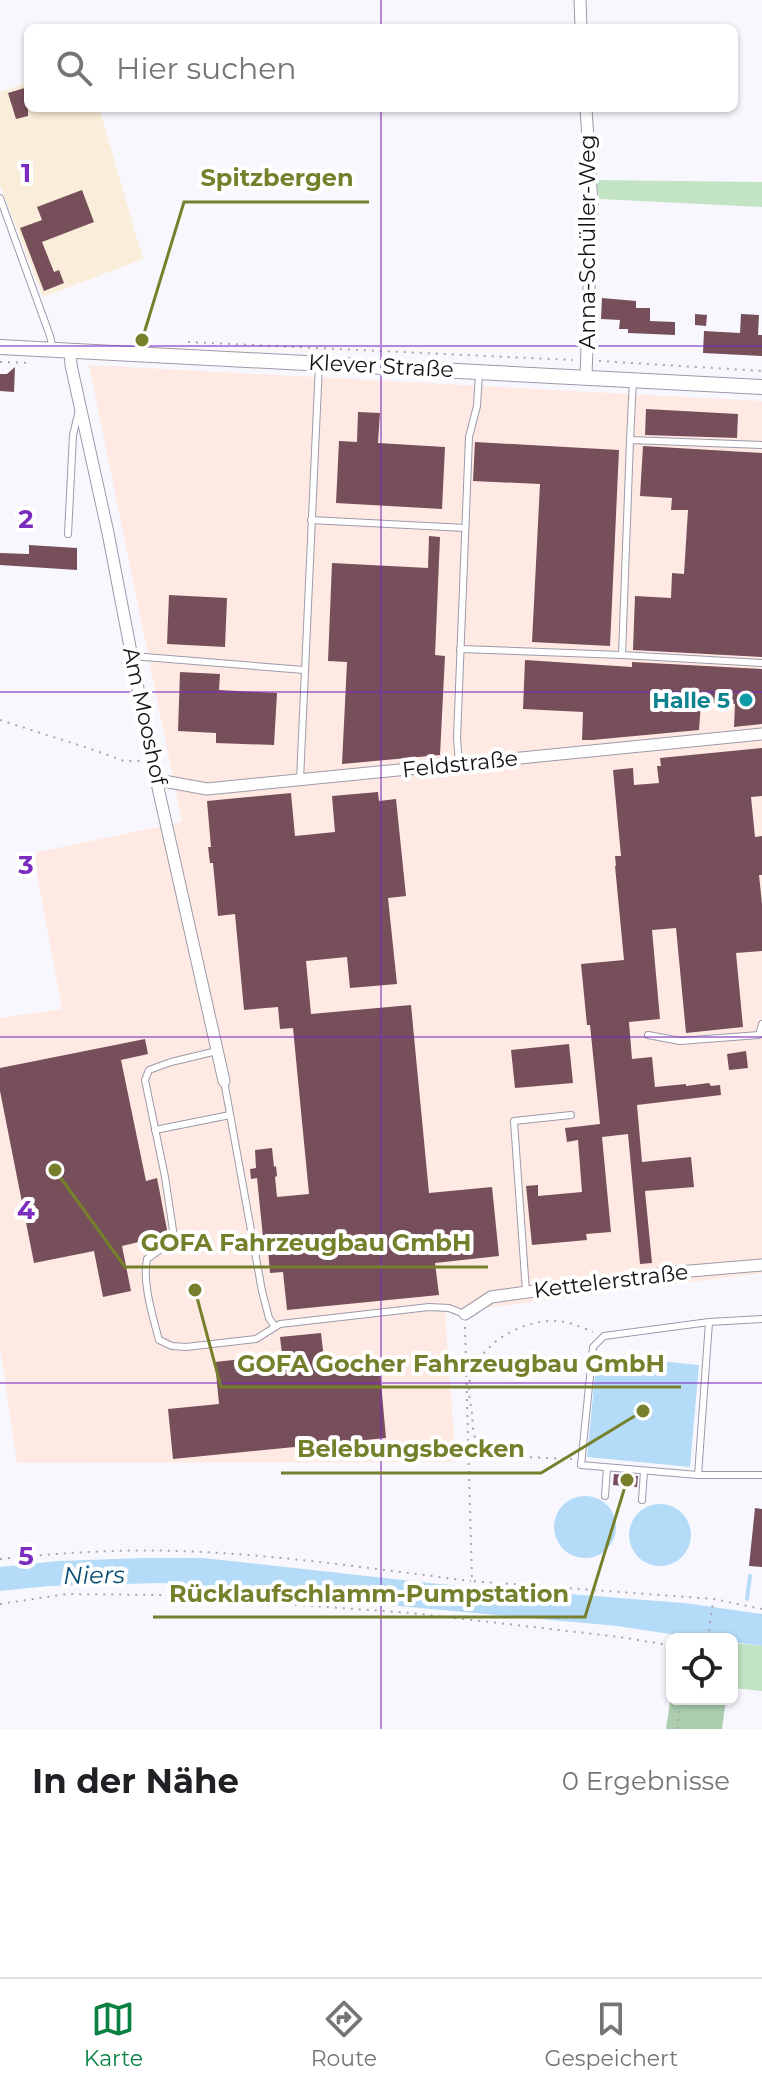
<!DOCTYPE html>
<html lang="de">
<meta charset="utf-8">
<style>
body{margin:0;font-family:Montserrat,sans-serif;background:#f6f6f6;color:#202124}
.controls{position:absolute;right:24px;bottom:24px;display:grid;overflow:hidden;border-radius:12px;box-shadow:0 2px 6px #0004}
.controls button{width:72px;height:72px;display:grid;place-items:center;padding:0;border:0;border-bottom:2px solid #e0e0e0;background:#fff;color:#202124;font:40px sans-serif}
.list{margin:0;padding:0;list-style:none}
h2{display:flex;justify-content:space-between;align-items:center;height:104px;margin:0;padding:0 32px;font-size:34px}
h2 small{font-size:26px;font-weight:400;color:#757577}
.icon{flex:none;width:44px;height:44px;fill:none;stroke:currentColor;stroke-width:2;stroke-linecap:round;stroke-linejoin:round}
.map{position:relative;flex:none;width:762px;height:1729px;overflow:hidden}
.search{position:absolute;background:#fff;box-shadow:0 2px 6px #0004;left:24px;right:24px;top:24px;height:88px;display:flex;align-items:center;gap:20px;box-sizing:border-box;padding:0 28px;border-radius:12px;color:#757577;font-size:30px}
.sheet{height:248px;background:#fff}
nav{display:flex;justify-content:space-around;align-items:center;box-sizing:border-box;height:112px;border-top:2px solid #e0e0e0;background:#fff;font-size:22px;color:#757577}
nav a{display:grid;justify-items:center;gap:4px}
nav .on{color:#0b8043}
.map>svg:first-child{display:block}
</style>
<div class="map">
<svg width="762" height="1729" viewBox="0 0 762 1729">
<rect width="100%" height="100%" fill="#f9f7fe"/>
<polygon fill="#faedd9" points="28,82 28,108 99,108 143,259 43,297 0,185 0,92"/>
<polygon fill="#feeae3" points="89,365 762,401 762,1273 445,1313 456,1462 17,1463 0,1347 0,1018 62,1009 33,853 182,822"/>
<g fill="#c3e3c5">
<polygon points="596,180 762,182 762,207 599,199"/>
<polygon points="734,1643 762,1646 762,1691 732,1688"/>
</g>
<polygon fill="#acceae" points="672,1689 672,1699 726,1699 722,1729 666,1729"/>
<g fill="#b4dbf7">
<polygon points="597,1355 699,1365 690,1467 587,1457"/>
<circle cx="585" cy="1527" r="31"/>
<circle cx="660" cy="1535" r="31"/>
<polygon points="144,1558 203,1558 439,1584 684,1603 762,1614 762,1646 732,1642 732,1639 703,1639 617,1626 377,1604 240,1588 160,1583 49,1586 0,1591 0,1567 58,1561"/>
</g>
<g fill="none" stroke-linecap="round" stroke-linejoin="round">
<polyline stroke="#b4dbf7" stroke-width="4" points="747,1599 750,1576"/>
</g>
<g fill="#774f5b">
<polygon points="28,87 28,116 16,119 8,93"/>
<polygon points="82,190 94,222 42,242 54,272 59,270 64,283 44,291 20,228 42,220 37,207"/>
<polygon points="602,298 636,301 636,308 650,308 650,321 675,322 675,335 628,333 628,329 619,329 620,320 601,319"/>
<polygon points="695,314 707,315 706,326 695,325"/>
<polygon points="741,314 759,315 758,335 762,335 762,356 703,353 704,331 740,333"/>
<polygon points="15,367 14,392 0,391 0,374 7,374"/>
<polygon points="646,409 738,414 737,438 645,435"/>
<polygon points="358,412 380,413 378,443 445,447 442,509 336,503 339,441 357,442"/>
<polygon points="475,442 619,450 610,646 532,642 540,484 473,481"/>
<polygon points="643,446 762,453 762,657 633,650 635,596 671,598 672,573 684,574 688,510 671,510 672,498 640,496"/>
<polygon points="429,536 440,537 435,655 445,656 440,755 342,764 347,662 328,661 332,563 428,568"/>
<polygon points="29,545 77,548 77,570 0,565 0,553 29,554"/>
<polygon points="169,595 227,598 225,647 167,644"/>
<polygon points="525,660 632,667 632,662 762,669 762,724 734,727 735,704 701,703 699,730 592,740 582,740 583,712 523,709"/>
<polygon points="180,672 220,674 219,690 277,693 274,745 216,743 216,733 178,731"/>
<polygon points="762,748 762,796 751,797 755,837 762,836 762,875 759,875 762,904 762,951 736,953 743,1027 686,1033 676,928 652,930 660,1019 629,1022 632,1059 652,1057 655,1087 686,1084 686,1086 709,1083 711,1086 720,1085 721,1095 637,1105 642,1162 691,1157 694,1187 645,1191 652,1263 640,1264 628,1134 602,1137 611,1232 586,1234 587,1240 532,1245 526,1186 538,1185 538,1196 582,1192 578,1140 567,1142 565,1128 600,1124 590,1025 587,1025 581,964 624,960 615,866 616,866 615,856 621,856 613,770 633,768 634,785 659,783 657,766 661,766 660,758"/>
<polygon points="378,792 379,801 396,799 406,896 388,898 397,984 350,988 347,957 306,961 311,1014 411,1005 429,1193 492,1187 499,1256 435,1263 439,1295 287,1310 283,1272 270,1273 267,1236 263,1237 257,1178 251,1179 250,1169 256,1168 255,1150 272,1148 274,1167 276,1166 277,1176 275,1177 277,1197 309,1194 293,1028 280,1029 278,1007 244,1010 235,914 218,916 213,863 210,863 208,847 211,847 207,801 291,793 295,836 335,832 332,796"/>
<polygon points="145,1039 148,1054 121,1060 146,1181 157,1178 168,1235 122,1246 131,1291 103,1297 94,1251 34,1263 0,1091 0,1068"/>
<polygon points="569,1044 573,1083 515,1088 511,1050"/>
<polygon points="746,1051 748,1068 729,1070 727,1054"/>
<polygon points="321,1333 325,1367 379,1361 386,1438 173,1459 168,1409 219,1404 215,1362 242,1359 243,1375 284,1371 280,1337"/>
<polygon points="614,1474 638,1476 637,1487 613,1485"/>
<polygon points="755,1508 762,1509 762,1567 749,1566"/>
</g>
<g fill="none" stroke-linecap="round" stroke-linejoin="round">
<defs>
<g id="service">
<polyline points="0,198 50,336 53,350"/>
<polyline points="630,440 633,380"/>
<polyline points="311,520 465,528"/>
<polyline points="68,534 73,435 79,410"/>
<polyline points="460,649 622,655 762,663"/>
<polyline points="622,655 630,440 762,445"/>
<polyline points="132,656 304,670"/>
<polyline points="459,764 457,738 469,437 477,406 479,373"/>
<polyline points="300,780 319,364"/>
<polyline points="648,1035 680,1041 759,1035 762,1024"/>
<path d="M217,1051L171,1062L149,1070L145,1080L165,1177L174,1237L169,1243L147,1259C142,1283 153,1317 159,1340L172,1346L186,1347L256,1339L275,1327"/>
<polyline points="224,1081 262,1291 269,1318 275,1327 280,1324 429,1307 449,1308 464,1314"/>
<polyline points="155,1130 230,1115"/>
<polyline points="526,1292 514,1121 571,1115"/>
<polyline points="762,1319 709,1322 604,1336 593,1347 581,1465 698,1475 762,1475"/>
<polyline points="698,1475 709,1322"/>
<polyline points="605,1496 607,1468"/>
<polyline points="642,1500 644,1471"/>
</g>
<g id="minor">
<polyline points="580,0 581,28"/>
<polyline points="586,108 592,205 586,376"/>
<polyline points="70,351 71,365 108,533 152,761 224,1081"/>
<polyline points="158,780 207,789 762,734"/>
<polyline points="465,1314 491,1297 666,1273 762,1265"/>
</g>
<polyline id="tertiary" points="0,347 762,387"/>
</defs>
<use href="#service" stroke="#9e99aa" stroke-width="8"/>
<use href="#minor" stroke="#9e99aa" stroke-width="13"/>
<use href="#tertiary" stroke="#9e99aa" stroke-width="16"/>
<g stroke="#a8a6ac" stroke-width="2" stroke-dasharray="2 6" stroke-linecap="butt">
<polyline points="188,342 573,360"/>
<polyline points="599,361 762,371"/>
<polyline points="0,362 30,363"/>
<polyline points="0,720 94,750 124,761 140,761"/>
<polyline points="465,1327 472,1581 714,1599 762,1609"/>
<path d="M572,1459C553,1458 496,1458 481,1447C472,1440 473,1424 472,1413C470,1401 467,1387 471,1376C482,1341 524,1319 558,1321C570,1322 583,1328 593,1332"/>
<path d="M0,1559C59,1553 119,1549 178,1551C276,1554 374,1569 471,1581"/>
<polyline points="0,1604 67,1594 158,1595 411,1613 620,1637 668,1645 672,1648"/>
<polyline points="708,1639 713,1601"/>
<polyline points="677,1729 681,1699"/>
</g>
<use href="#service" stroke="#fff" stroke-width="6"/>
<use href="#minor" stroke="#fff" stroke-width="11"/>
<use href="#tertiary" stroke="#fff" stroke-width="14"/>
</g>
<path fill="none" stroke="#7b2cbf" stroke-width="2" stroke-opacity="0.55" d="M381,0V28M381,108V1729M0,346H762M0,692H762M0,1037H762M0,1383H762"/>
<circle fill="#0f9aa8" stroke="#fff" stroke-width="3" cx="746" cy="700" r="8"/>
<g text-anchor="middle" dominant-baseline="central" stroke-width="8" stroke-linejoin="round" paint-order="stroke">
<g font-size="22" fill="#141318" stroke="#fff">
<text transform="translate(587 242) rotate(-90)">Anna-Schüller-Weg</text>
<text transform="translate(381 366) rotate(3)">Klever Straße</text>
<text transform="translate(145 716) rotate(78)">Am Mooshof</text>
<text transform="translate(460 764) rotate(-6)">Feldstraße</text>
<text transform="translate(611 1281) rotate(-7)">Kettelerstraße</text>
</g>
<g font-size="22" font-weight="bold" fill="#0d838f" stroke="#fff" text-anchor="end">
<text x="730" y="700">Halle 5</text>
</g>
<g font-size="24" font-style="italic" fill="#094e72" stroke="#fff">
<text transform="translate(94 1575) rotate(-1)">Niers</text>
</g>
</g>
<g font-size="26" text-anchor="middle" font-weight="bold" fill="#7b2cbf" stroke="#fff" stroke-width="8" stroke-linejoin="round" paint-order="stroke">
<text x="26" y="182">1</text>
<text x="26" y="528">2</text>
<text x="26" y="874">3</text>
<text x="26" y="1219">4</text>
<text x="26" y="1565">5</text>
</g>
<path fill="none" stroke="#76802c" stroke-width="3" d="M142 340L184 202H369M55 1170L125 1267H488M195 1290L221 1387H681M643 1411L541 1473H281M627 1480L585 1617H153"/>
<g fill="#76802c" stroke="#fff" stroke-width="3">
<circle cx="142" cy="340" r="8"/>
<circle cx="55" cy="1170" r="8"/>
<circle cx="195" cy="1290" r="8"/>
<circle cx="643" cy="1411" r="8"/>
<circle cx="627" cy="1480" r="8"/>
</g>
<g font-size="24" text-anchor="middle" font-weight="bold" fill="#76802c" stroke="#fff" stroke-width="8" stroke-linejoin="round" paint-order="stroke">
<text x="277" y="186">Spitzbergen</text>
<text x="306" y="1251">GOFA Fahrzeugbau GmbH</text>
<text x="451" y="1372">GOFA Gocher Fahrzeugbau GmbH</text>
<text x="411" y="1457">Belebungsbecken</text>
<text x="369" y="1602">Rücklaufschlamm-Pumpstation</text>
</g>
</svg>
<div class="controls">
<button><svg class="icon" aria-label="locate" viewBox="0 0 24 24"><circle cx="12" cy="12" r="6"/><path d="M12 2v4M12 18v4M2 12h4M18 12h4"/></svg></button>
</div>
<div class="search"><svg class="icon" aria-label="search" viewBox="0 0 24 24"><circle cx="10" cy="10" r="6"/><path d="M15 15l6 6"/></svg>Hier suchen</div>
</div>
<section class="sheet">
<h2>In der Nähe<small>0 Ergebnisse</small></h2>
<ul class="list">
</ul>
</section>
<nav>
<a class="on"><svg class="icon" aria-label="map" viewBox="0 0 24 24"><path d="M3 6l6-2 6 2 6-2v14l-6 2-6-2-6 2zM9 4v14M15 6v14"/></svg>Karte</a>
<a><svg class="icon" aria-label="directions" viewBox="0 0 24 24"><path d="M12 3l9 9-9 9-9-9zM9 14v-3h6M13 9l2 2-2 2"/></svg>Route</a>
<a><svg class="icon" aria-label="saved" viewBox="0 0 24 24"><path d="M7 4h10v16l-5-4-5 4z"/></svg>Gespeichert</a>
</nav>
